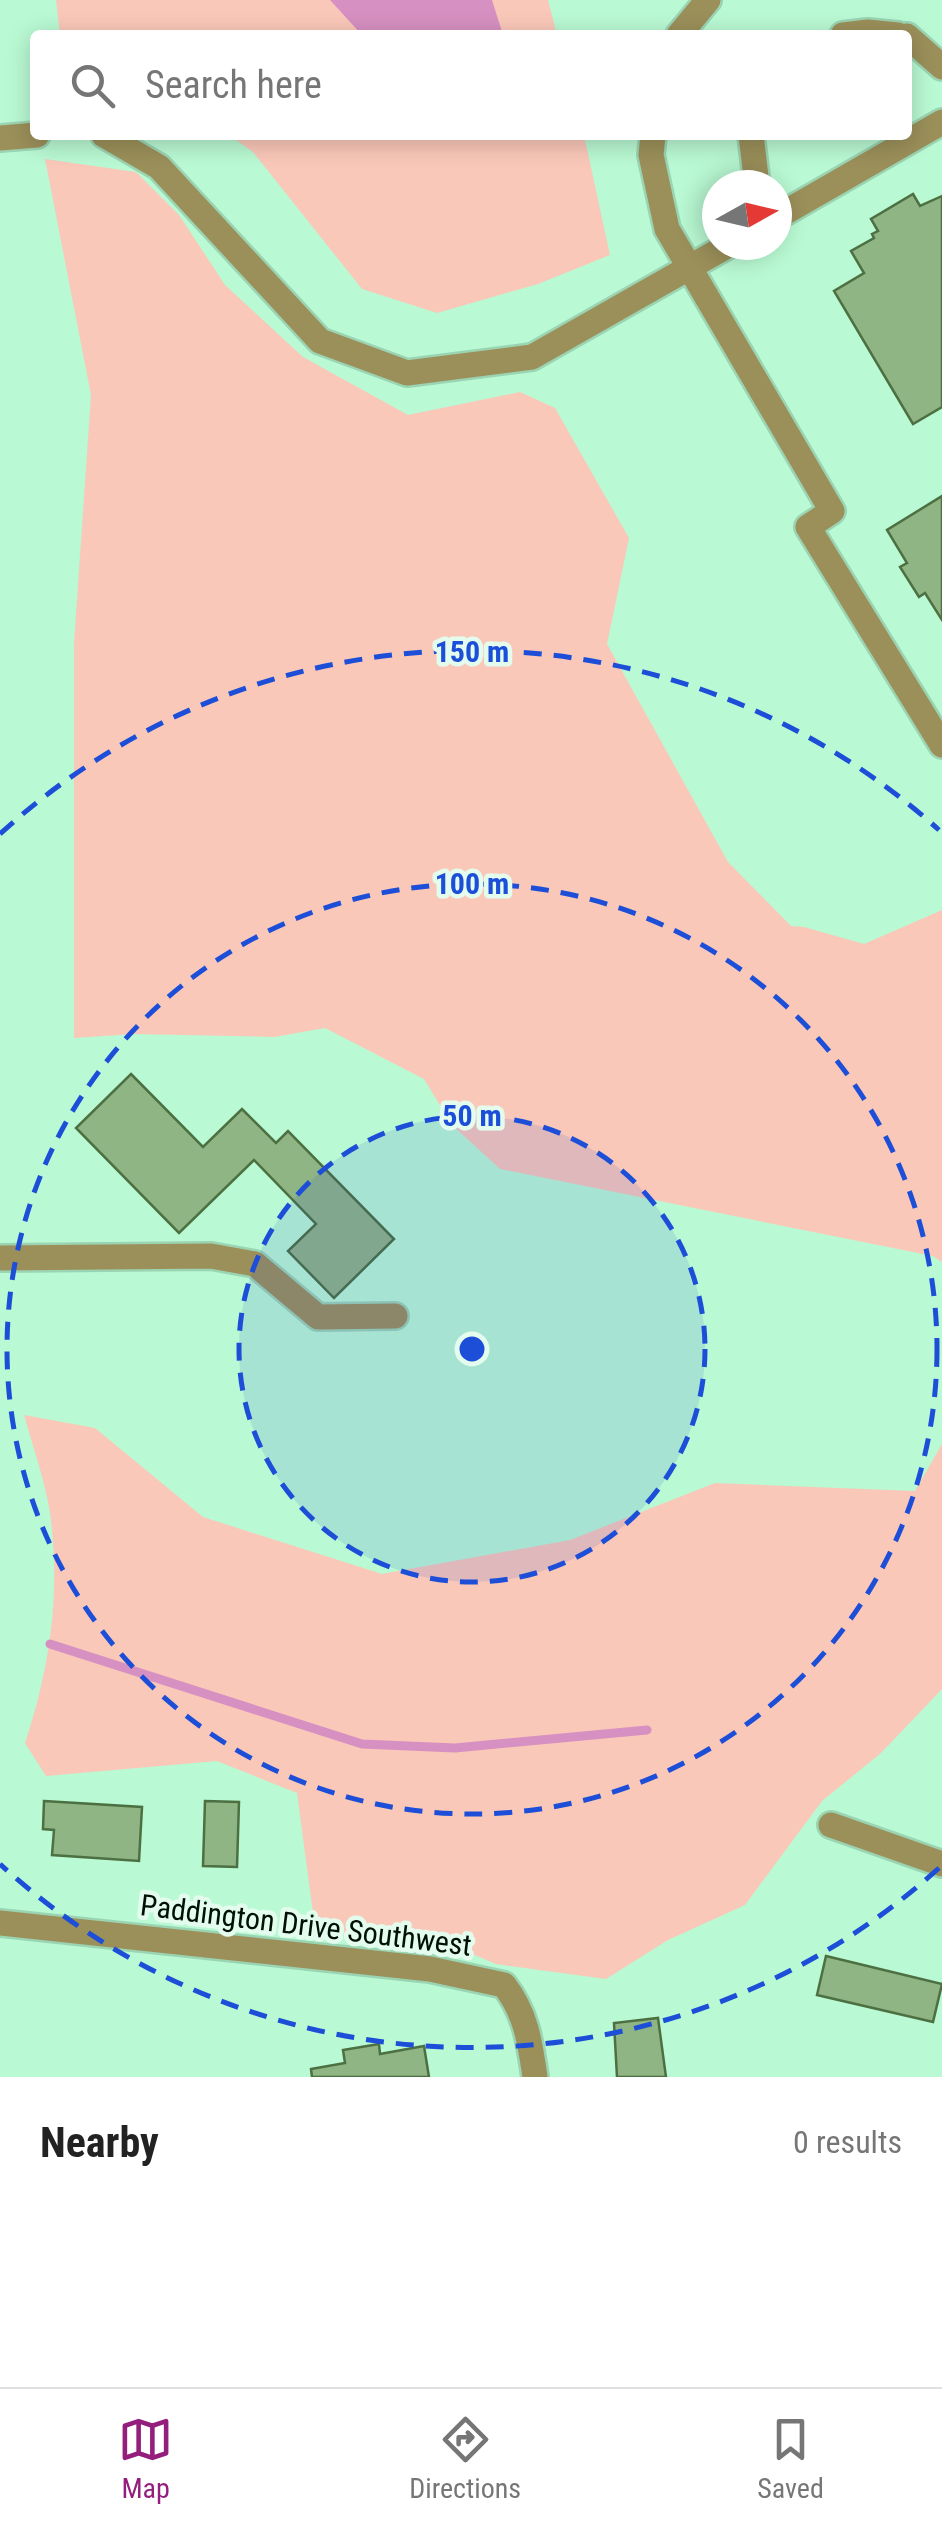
<!DOCTYPE html>
<style>
body{margin:0;font-family:"Roboto Condensed",sans-serif;background:#f6f6f6;color:#222}
.compass{position:absolute;left:702px;top:170px;width:90px;height:90px;border-radius:50%;background:#fff;box-shadow:0 5px 25px #0003;rotate:82deg}
.list{margin:0;padding:0;list-style:none}
h2{display:flex;justify-content:space-between;align-items:center;height:130px;margin:0;padding:0 40px;font-size:42px}
h2 small{font-size:32px;font-weight:400;color:#767676}
.icon{flex:none;width:55px;height:55px;fill:none;stroke:currentColor;stroke-width:2;stroke-linecap:round;stroke-linejoin:round}
.map{position:relative;flex:none;width:942px;height:2077px;overflow:hidden}
.search{position:absolute;background:#fff;box-shadow:0 5px 25px #0003;left:30px;right:30px;top:30px;height:110px;display:flex;align-items:center;gap:25px;box-sizing:border-box;padding:0 35px;border-radius:10px;color:#767676;font-size:38px}
.sheet{height:310px;background:#fff}
nav{display:flex;justify-content:space-around;align-items:center;box-sizing:border-box;height:140px;border-top:2px solid #e0e0e0;background:#fff;font-size:28px;color:#767676}
nav a{display:grid;justify-items:center;gap:5px}
nav .on{color:#941e7b}
.map>svg:first-child{display:block}
</style>
<div class="map">
<svg width="942" height="2077" viewBox="0 0 942 2077">
<rect width="100%" height="100%" fill="#b9f9d3"/>
<g fill="#fac8b9">
<polygon points="56,0 548,0 557,35 60,35"/>
<polygon points="229,135 584,135 610,255 538,284 437,313 362,289 253,152"/>
<polygon points="45,159 136,172 179,215 225,285 303,357 408,415 520,392 555,408 629,538 607,644 728,862 791,926 804,927 864,944 942,910 942,1262 933,1256 500,1169 452,1125 424,1079 325,1028 274,1037 133,1034 74,1038 74,643 91,395"/>
<path d="M24,1415L95,1428L203,1517L382,1574L570,1540L715,1483L915,1491L942,1444V1689L881,1753L822,1801L745,1905L668,1940L606,1979L496,1964L427,1935L336,1934L313,1913L297,1793L217,1761L46,1776L25,1743C50,1668 61,1592 50,1513C45,1481 33,1447 24,1415Z"/>
</g>
<polygon fill="#d690c1" points="330,0 492,0 503,35 362,35"/>
<g fill="none" stroke-linecap="round" stroke-linejoin="round">
<polyline stroke="#d690c1" stroke-width="9" points="50,1644 362,1744 455,1748 647,1730"/>
</g>
<g fill="#8fb584" stroke="#4c7041" stroke-width="2.5">
<polygon points="913,194 920,206 942,196 942,407 913,424 834,291 864,273 851,251 874,238 872,234 878,231 871,219"/>
<polygon points="942,496 942,620 925,593 919,597 900,567 907,563 887,530"/>
<polygon points="131,1074 203,1147 242,1109 276,1143 288,1131 394,1239 334,1298 288,1251 316,1224 254,1160 179,1233 76,1128"/>
<polygon points="44,1801 142,1807 139,1861 52,1855 54,1830 43,1829"/>
<polygon points="205,1801 239,1802 237,1867 203,1866"/>
<polygon points="826,1956 942,1984 933,2022 817,1995"/>
<polygon points="658,2018 666,2077 617,2077 614,2023"/>
<polygon points="379,2044 380,2054 424,2046 429,2077 312,2077 311,2069 345,2063 343,2050"/>
</g>
<g fill="none" stroke-linecap="round" stroke-linejoin="round">
<defs>
<g id="minor">
<polyline points="679,35 708,0"/>
<polyline points="843,35 868,32 898,35"/>
<polyline points="907,36 942,67"/>
<polyline points="104,135 159,167 320,341 407,373 532,357 729,245"/>
<polyline points="653,135 651,155 667,229 832,511 808,527 942,745"/>
<polyline points="751,135 757,185"/>
<polyline points="0,138 37,135"/>
<polyline points="777,217 942,122"/>
<polyline points="0,1258 211,1256 255,1264 318,1317 395,1316"/>
<polyline points="831,1825 942,1864"/>
<path d="M0,1923L430,1969L504,1985C526,2013 530,2042 535,2077"/>
</g>
</defs>
<use href="#minor" stroke="#9bd4b2" stroke-width="30"/>
<use href="#minor" stroke="#9b905a" stroke-width="25"/>
</g>
<circle cx="472" cy="1349" r="233" fill="#1d4ed8" fill-opacity=".12"/>
<g fill="none" stroke="#1d4ed8" stroke-width="5" stroke-dasharray="18 12">
<circle cx="472" cy="1349" r="233"/>
<circle cx="472" cy="1349" r="465"/>
<path d="M939 1868A698 698 0 0 1 0 1864M0 834A698 698 0 0 1 939 830"/>
</g>
<g text-anchor="middle" dominant-baseline="central" stroke-width="9" stroke-linejoin="round" paint-order="stroke">
<g font-size="30" fill="#001005" stroke="#e3fced">
<text transform="translate(306 1925) rotate(7)">Paddington Drive Southwest</text>
</g>
</g>
<circle cx="472" cy="1349" r="15" fill="#1d4ed8" stroke="#e3fced" stroke-width="5"/>
<g font-size="30" text-anchor="middle" font-weight="bold" fill="#1d4ed8" stroke="#e3fced" stroke-width="9" stroke-linejoin="round" paint-order="stroke">
<text x="472" y="662">150 m</text>
<text x="472" y="894">100 m</text>
<text x="472" y="1126">50 m</text>
</g>
</svg>
<svg class="compass" viewBox="-18 -18 36 36"><path d="M0-13l5 13h-10z" fill="#e53935"/><path d="M0 13l5-13h-10z" fill="#767676"/></svg>
<div class="search"><svg class="icon" aria-label="search" viewBox="0 0 24 24"><circle cx="10" cy="10" r="6"/><path d="M15 15l6 6"/></svg>Search here</div>
</div>
<section class="sheet">
<h2>Nearby<small>0 results</small></h2>
<ul class="list">
</ul>
</section>
<nav>
<a class="on"><svg class="icon" aria-label="map" viewBox="0 0 24 24"><path d="M3 6l6-2 6 2 6-2v14l-6 2-6-2-6 2zM9 4v14M15 6v14"/></svg>Map</a>
<a><svg class="icon" aria-label="directions" viewBox="0 0 24 24"><path d="M12 3l9 9-9 9-9-9zM9 14v-3h6M13 9l2 2-2 2"/></svg>Directions</a>
<a><svg class="icon" aria-label="saved" viewBox="0 0 24 24"><path d="M7 4h10v16l-5-4-5 4z"/></svg>Saved</a>
</nav>
